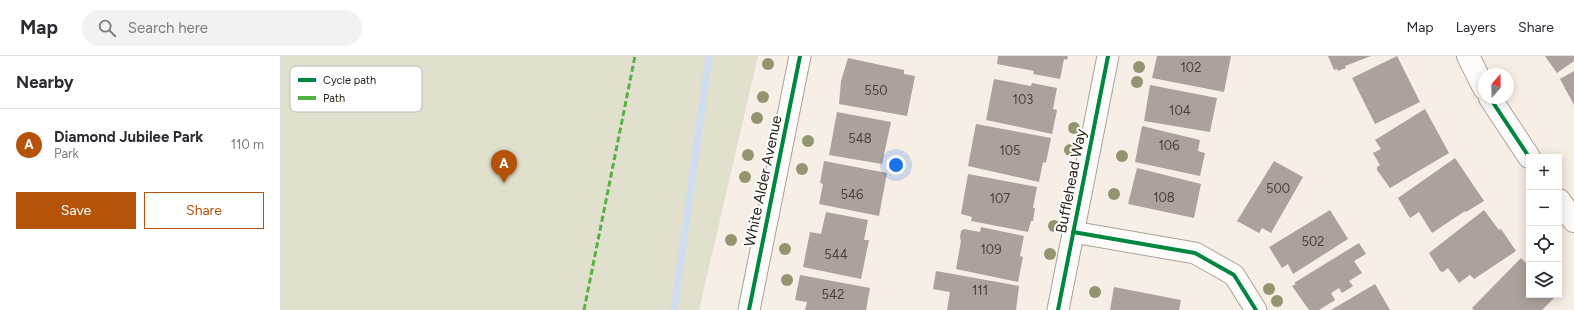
<!DOCTYPE html>
<meta charset="utf-8">
<style>
body{margin:0;font-family:Figtree,sans-serif;background:#f2f2f3;color:#2b2b33}
.controls{position:absolute;right:12px;bottom:12px;display:grid;overflow:hidden;border-radius:0px;box-shadow:0 2px 10px #0003}
.controls button{width:36px;height:36px;display:grid;place-items:center;padding:0;border:0;border-bottom:1px solid #e1e1e2;background:#fff;color:#2b2b33;font:20px sans-serif}
.compass{position:absolute;left:1198px;top:12px;width:36px;height:36px;border-radius:50%;background:#fff;box-shadow:0 2px 10px #0003;rotate:20deg}
.you{position:absolute;left:616px;top:109px;width:14px;height:14px;margin:-10px;border:3px solid #fff;border-radius:50%;background:#1a73e8;box-shadow:0 0 0 6px #1a73e833}
.badge{display:grid;place-items:center;width:26px;height:26px;border-radius:50%;background:#b45309;color:#fff;font-size:13px;font-weight:700}
.pin{position:absolute;translate:-50% -33px;filter:drop-shadow(0 1px 2px #0008)}
.pin::after{content:'';position:absolute;top:21px;width:14px;height:12px;background:inherit;clip-path:polygon(0 0,100% 0,50% 100%)}
.list{margin:0;padding:0;list-style:none}
h2{display:flex;justify-content:space-between;align-items:center;height:52px;margin:0;padding:0 16px;font-size:17px}
h2 small{font-size:13px;font-weight:400;color:#7c7c81}
.list li{display:grid;grid-template-columns:26px 1fr auto;gap:12px;align-items:center;box-sizing:border-box;height:72px;padding:0 16px;border-top:1px solid #e1e1e2}
.list b{display:block;font-size:15px;white-space:nowrap}
.list p{margin:0;font-size:13px;white-space:nowrap;color:#7c7c81}
.list em{font-size:13px;font-style:normal;color:#7c7c81}
.actions{display:flex;gap:8px;padding:12px 16px}
.actions a{flex:1;padding:9px 0;border:1px solid #b45309;border-radius:0px;text-align:center;font-size:14px;color:#b45309}
.actions .main{background:#b45309;color:#fff}
.icon{flex:none;width:22px;height:22px;fill:none;stroke:currentColor;stroke-width:2;stroke-linecap:round;stroke-linejoin:round}
.map{position:relative;flex:none;width:1294px;height:254px;overflow:hidden}
header{display:flex;align-items:center;gap:24px;box-sizing:border-box;height:56px;padding:0 20px;background:#fff;border-bottom:1px solid #e1e1e2}
header strong{font-size:19px}
nav{display:flex;gap:22px;margin-inline-start:auto;font-size:14px}
.search{width:280px;height:36px;background:#f2f2f3;display:flex;align-items:center;gap:10px;box-sizing:border-box;padding:0 14px;border-radius:22px;color:#7c7c81;font-size:15px}
main{display:flex}
aside{flex:1;background:#fff}
.map>svg:first-child{display:block}
</style>
<header>
<strong>Map</strong>
<div class="search"><svg class="icon" aria-label="search" viewBox="0 0 24 24"><circle cx="10" cy="10" r="6"/><path d="M15 15l6 6"/></svg>Search here</div>
<nav><a>Map</a><a>Layers</a><a>Share</a></nav>
</header>
<main>
<aside>
<h2>Nearby<small></small></h2>
<ul class="list">
<li><span class="badge">A</span><div><b>Diamond Jubilee Park</b><p>Park</p></div><em>110 m</em></li>
</ul>
<div class="actions"><a class="main">Save</a><a>Share</a></div>
</aside>
<div class="map">
<svg width="1294" height="254" viewBox="0 0 1294 254">
<rect width="100%" height="100%" fill="#f7eee5"/>
<polygon fill="#e0e0cd" points="0,0 478,0 419,254 0,254"/>
<g fill="none" stroke-linecap="round" stroke-linejoin="round">
<polyline stroke="#d0dcf1" stroke-width="7" points="394,254 429,0"/>
</g>
<g fill="#aca19c">
<polygon points="718,0 788,0 787,4 784,3 780,23 753,18 754,15 717,8"/>
<polygon points="877,0 951,0 944,36 872,22"/>
<polygon points="1048,0 1091,0 1065,10 1066,12 1058,15 1057,13 1054,14"/>
<polygon points="1117,0 1140,46 1095,68 1072,22"/>
<polygon points="1265,0 1294,0 1294,5 1277,17"/>
<polygon points="568,2 624,14 624,18 635,20 627,60 559,48 561,25"/>
<polygon points="1294,15 1294,49 1280,23"/>
<polygon points="714,23 751,30 752,27 777,32 773,53 777,54 772,78 706,64"/>
<polygon points="870,29 937,42 930,76 864,65"/>
<polygon points="1145,53 1169,97 1110,132 1097,114 1097,111 1100,109 1093,97 1101,93 1095,84"/>
<polygon points="557,56 611,66 602,108 549,99"/>
<polygon points="696,68 771,82 766,107 763,106 759,126 688,110"/>
<polygon points="862,70 920,84 918,95 925,97 920,120 855,106"/>
<polygon points="1175,102 1204,145 1186,156 1185,155 1152,177 1139,156 1130,162 1128,159 1118,142"/>
<polygon points="544,105 607,117 599,160 539,148 543,128 540,127"/>
<polygon points="994,105 1023,121 991,177 982,172 979,177 957,165"/>
<polygon points="857,112 921,128 914,162 848,148"/>
<polygon points="688,118 757,131 753,152 755,152 753,165 751,165 748,176 691,165 692,161 681,158"/>
<polygon points="1050,154 1068,183 1013,218 1008,208 1002,212 989,191"/>
<polygon points="1204,154 1219,174 1221,173 1236,195 1194,223 1190,219 1179,227 1168,212 1163,216 1160,215 1149,197"/>
<polygon points="546,156 588,164 584,184 589,184 581,223 523,211 530,176 541,178"/>
<polygon points="701,171 744,180 740,200 743,201 738,226 676,213 681,185 680,182 681,175 684,173 700,176"/>
<polygon points="1079,187 1086,198 1074,205 1082,217 1069,225 1073,230 1062,237 1059,232 1051,237 1055,244 1039,254 1029,254 1012,230 1016,228 1014,227"/>
<polygon points="1241,202 1249,210 1249,239 1277,239 1262,254 1194,254 1192,252"/>
<polygon points="656,215 739,230 736,254 667,254 670,236 653,233"/>
<polygon points="520,219 590,232 586,254 525,254 527,246 515,244"/>
<polygon points="1095,228 1110,254 1051,254"/>
<polygon points="834,231 901,244 899,254 830,254"/>
</g>
<g fill="none" stroke-linecap="round" stroke-linejoin="round">
<defs>
<g id="minor">
<polyline points="793,176 915,197 954,219 976,254"/>
<polyline points="469,254 520,0"/>
<polyline points="778,254 828,0"/>
</g>
<g id="tertiary">
<polyline points="1188,0 1204,32"/>
<polyline points="1210,42 1249,101"/>
<polyline points="1279,144 1294,165"/>
</g>
</defs>
<use href="#minor" stroke="#aaa299" stroke-width="23"/>
<use href="#tertiary" stroke="#aaa299" stroke-width="24"/>
<use href="#minor" stroke="#fefcfb" stroke-width="21"/>
<use href="#tertiary" stroke="#fefcfb" stroke-width="22"/>
<polyline stroke="#56b145" stroke-width="3" stroke-dasharray="6 3" stroke-linecap="butt" points="304,254 355,0"/>
<defs>
<g id="cycleway">
<polyline points="1210,42 1249,101"/>
<polyline points="793,176 915,197 954,219 976,254"/>
<polyline points="469,254 520,0"/>
<polyline points="778,254 828,0"/>
</g>
</defs>
<use href="#cycleway" stroke="#fff" stroke-width="6"/>
<use href="#cycleway" stroke="#00873e" stroke-width="4"/>
</g>
<g fill="#939570">
<circle cx="488" cy="8" r="6"/>
<circle cx="859" cy="11" r="6"/>
<circle cx="857" cy="26" r="6"/>
<circle cx="483" cy="41" r="6"/>
<circle cx="477" cy="62" r="6"/>
<circle cx="794" cy="72" r="6"/>
<circle cx="528" cy="85" r="6"/>
<circle cx="790" cy="94" r="6"/>
<circle cx="468" cy="99" r="6"/>
<circle cx="842" cy="100" r="6"/>
<circle cx="522" cy="113" r="6"/>
<circle cx="465" cy="121" r="6"/>
<circle cx="834" cy="138" r="6"/>
<circle cx="774" cy="170" r="6"/>
<circle cx="451" cy="184" r="6"/>
<circle cx="505" cy="193" r="6"/>
<circle cx="770" cy="198" r="6"/>
<circle cx="507" cy="224" r="6"/>
<circle cx="989" cy="233" r="6"/>
<circle cx="815" cy="236" r="6"/>
<circle cx="997" cy="245" r="6"/>
</g>
<g text-anchor="middle" dominant-baseline="central" stroke-width="4" stroke-linejoin="round" paint-order="stroke">
<g font-size="13" fill="#4a4138">
<text x="911" y="11">102</text>
<text x="596" y="34">550</text>
<text x="743" y="43">103</text>
<text x="900" y="54">104</text>
<text x="580" y="82">548</text>
<text x="889" y="89">106</text>
<text x="730" y="94">105</text>
<text x="998" y="132">500</text>
<text x="572" y="138">546</text>
<text x="884" y="141">108</text>
<text x="720" y="142">107</text>
<text x="1033" y="185">502</text>
<text x="711" y="193">109</text>
<text x="556" y="198">544</text>
<text x="700" y="234">111</text>
<text x="553" y="238">542</text>
</g>
<g font-size="15" fill="#2a2116" stroke="#fff">
<text transform="translate(483 125) rotate(-78)">White Alder Avenue</text>
<text transform="translate(791 125) rotate(-79)">Bufflehead Way</text>
</g>
</g>
<rect x="10" y="10" width="132" height="46" rx="6" fill="#fff" stroke="#bfbcb9" stroke-width="1"/>
<rect x="18" y="22" width="18" height="4" fill="#00873e"/>
<rect x="18" y="40" width="18" height="4" fill="#56b145"/>
<g font-size="11" fill="#2a2116">
<text x="43" y="28">Cycle path</text>
<text x="43" y="46">Path</text>
</g>
</svg>
<div class="controls">
<button>+</button>
<button>−</button>
<button><svg class="icon" aria-label="locate" viewBox="0 0 24 24"><circle cx="12" cy="12" r="6"/><path d="M12 2v4M12 18v4M2 12h4M18 12h4"/></svg></button>
<button><svg class="icon" aria-label="layers" viewBox="0 0 24 24"><path d="M12 4l9 5-9 5-9-5zM3 14l9 5 9-5"/></svg></button>
</div>
<svg class="compass" viewBox="-18 -18 36 36"><path d="M0-13l5 13h-10z" fill="#e53935"/><path d="M0 13l5-13h-10z" fill="#7c7c81"/></svg>
<div class="you"></div>
<div class="pin badge" style="left:224px;top:127px">A</div>
</div>
</main>
